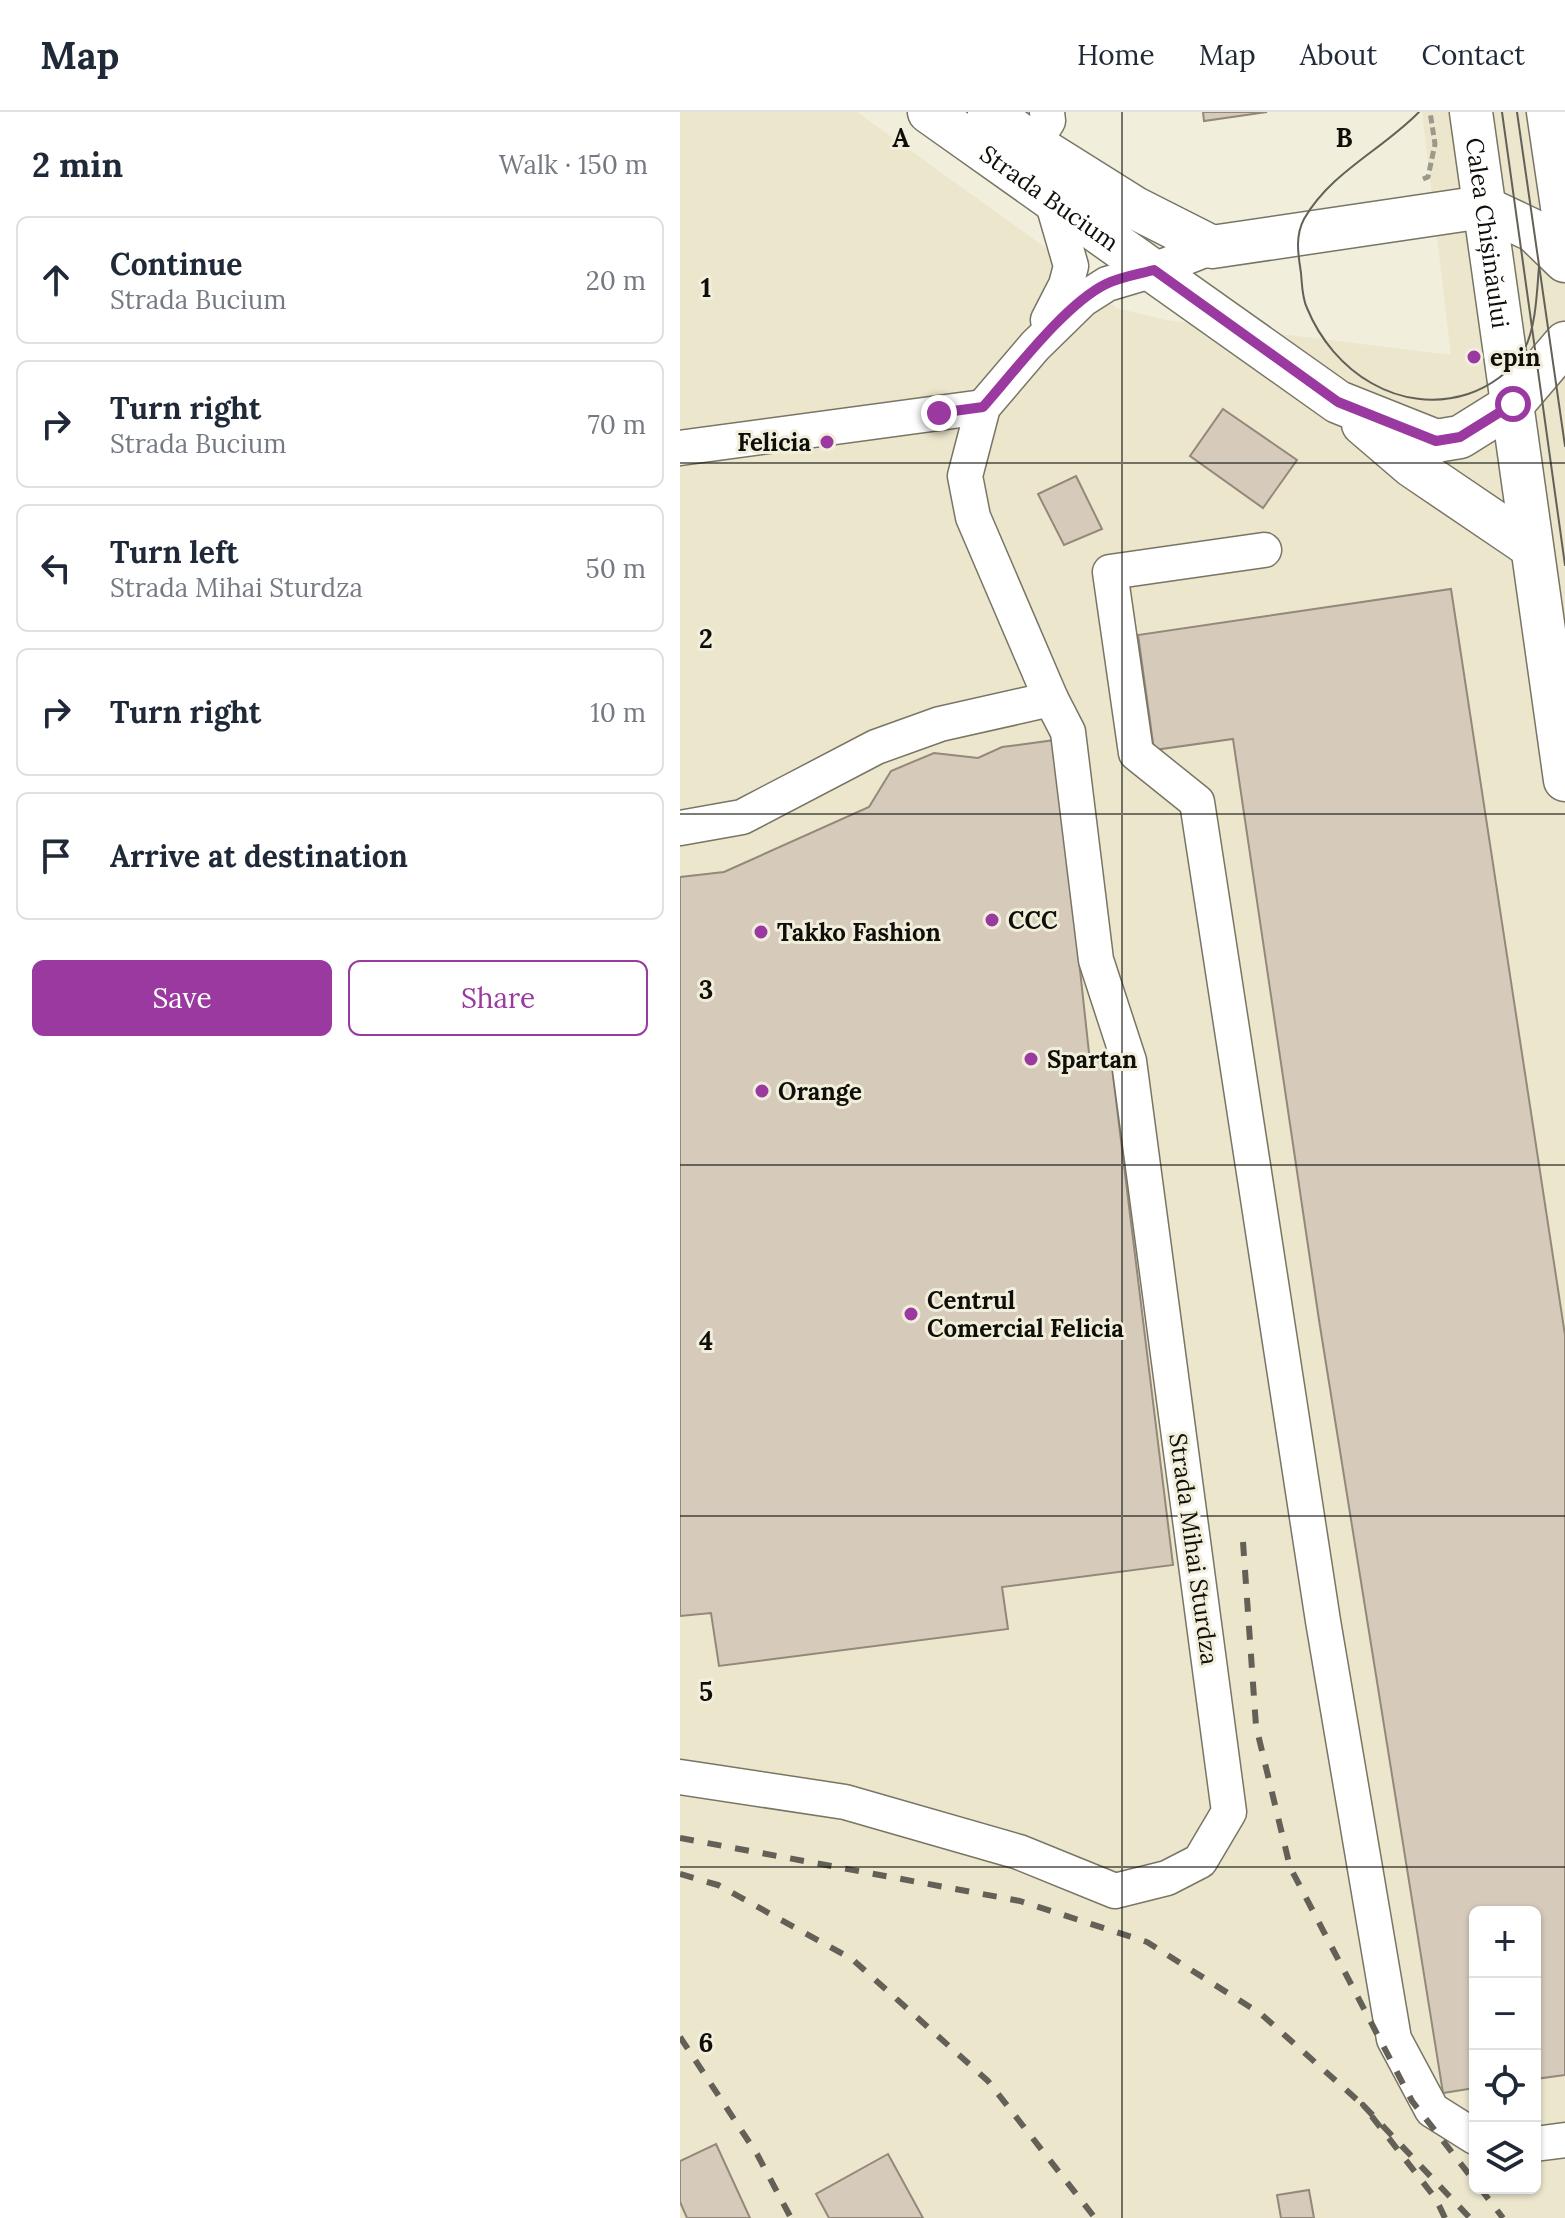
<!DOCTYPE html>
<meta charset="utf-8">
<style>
body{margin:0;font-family:Lora,serif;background:#f6f6f7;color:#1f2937}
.controls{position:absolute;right:24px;bottom:24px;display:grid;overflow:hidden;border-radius:12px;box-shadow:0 2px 6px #0004}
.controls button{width:72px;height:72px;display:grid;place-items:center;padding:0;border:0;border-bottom:2px solid #e0e1e3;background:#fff;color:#1f2937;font:40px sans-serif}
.stop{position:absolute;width:24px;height:24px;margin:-18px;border:6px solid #9a39a0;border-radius:50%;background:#fff}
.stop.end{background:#9a39a0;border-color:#fff;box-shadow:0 2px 8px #0008}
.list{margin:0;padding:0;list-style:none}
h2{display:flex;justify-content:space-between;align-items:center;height:104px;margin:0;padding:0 32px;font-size:34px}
h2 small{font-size:26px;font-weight:400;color:#747a83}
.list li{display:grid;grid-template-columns:52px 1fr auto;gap:24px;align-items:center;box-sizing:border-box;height:128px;margin:0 16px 16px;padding:0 16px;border:2px solid #e0e1e3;border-radius:12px}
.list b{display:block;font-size:30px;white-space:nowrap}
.list p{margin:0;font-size:26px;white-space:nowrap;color:#747a83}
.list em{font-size:26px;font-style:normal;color:#747a83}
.actions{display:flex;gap:16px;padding:24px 32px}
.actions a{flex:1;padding:18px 0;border:2px solid #9a39a0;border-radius:12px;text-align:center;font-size:28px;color:#9a39a0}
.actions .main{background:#9a39a0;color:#fff}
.icon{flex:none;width:44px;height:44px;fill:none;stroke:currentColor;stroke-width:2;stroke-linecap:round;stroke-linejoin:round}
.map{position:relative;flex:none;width:885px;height:2106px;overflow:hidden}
header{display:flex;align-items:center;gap:48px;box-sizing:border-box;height:112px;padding:0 40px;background:#fff;border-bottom:2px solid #e0e1e3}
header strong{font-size:38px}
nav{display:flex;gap:44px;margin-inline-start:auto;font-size:28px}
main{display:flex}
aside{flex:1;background:#fff}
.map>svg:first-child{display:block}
</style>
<header>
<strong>Map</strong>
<nav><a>Home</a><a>Map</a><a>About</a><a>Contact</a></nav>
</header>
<main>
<aside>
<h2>2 min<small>Walk · 150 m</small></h2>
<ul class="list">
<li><svg class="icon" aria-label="ahead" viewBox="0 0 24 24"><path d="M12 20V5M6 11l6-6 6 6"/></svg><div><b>Continue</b><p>Strada Bucium</p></div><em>20 m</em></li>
<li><svg class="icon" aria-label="right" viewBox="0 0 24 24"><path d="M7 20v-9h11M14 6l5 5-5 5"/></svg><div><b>Turn right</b><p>Strada Bucium</p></div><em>70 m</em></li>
<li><svg class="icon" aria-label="left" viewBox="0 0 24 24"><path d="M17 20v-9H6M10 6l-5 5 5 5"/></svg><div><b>Turn left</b><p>Strada Mihai Sturdza</p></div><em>50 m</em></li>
<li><svg class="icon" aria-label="right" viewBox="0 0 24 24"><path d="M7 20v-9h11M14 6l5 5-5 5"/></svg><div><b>Turn right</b></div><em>10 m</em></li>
<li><svg class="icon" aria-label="arrive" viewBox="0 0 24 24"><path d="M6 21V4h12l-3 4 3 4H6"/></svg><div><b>Arrive at destination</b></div></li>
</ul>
<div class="actions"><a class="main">Save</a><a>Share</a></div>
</aside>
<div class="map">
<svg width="885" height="2106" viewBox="0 0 885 2106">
<rect width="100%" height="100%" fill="#f1eedc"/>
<path fill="#ebe6cc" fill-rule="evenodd" d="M0,0H177L391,154L436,196L486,208L771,243L742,0H885V2106H0ZM795,1800H855V2076H795Z"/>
<g fill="#d6cabb" stroke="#93887a" stroke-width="2">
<polygon points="523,0 587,0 524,9"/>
<polygon points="543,297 617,348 583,396 510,344"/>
<polygon points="396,364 422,417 384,433 358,382"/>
<polygon points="771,477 885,1223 885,1963 855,1967 855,1800 795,1800 795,1976 763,1981 639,1208 553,627 474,638 458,523"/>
<polygon points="375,628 410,950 431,947 493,1453 322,1475 328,1517 39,1554 31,1501 0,1504 0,765 44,760 189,695 211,659 254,641 298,646 322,635"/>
<polygon points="36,2032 70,2106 7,2106 0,2090 0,2049"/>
<polygon points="208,2042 243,2106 149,2106 136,2082"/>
<polygon points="629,2078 634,2106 601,2106 597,2083"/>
</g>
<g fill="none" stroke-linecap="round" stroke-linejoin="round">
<defs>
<g id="minor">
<polyline points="353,32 368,9 367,0"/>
<polyline points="368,208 386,173 391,154 371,85"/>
<polyline points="0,336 303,295"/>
<polyline points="584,438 430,460 456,641 517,690 643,1509 714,1927 752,1998 795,2025"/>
<polyline points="0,716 62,705 196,635 260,612 371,587 293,405 285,364 303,295 355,234 402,188 427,172 474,158 532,135"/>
<polyline points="0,1665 165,1690 339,1740 435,1779 487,1766 520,1749 549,1700 449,949 416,848 388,620 371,587"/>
<polyline points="855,2032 885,2028"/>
</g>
<g id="major">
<path id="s1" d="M249,0L658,290L756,329L780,325L833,292L885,231"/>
<polyline points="309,0 353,32 455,96 532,135 803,95 854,119 885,149"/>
<path id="s2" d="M791,0L885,668"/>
<polyline points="868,0 885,115"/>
<polyline points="683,312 732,354 850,434"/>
</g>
</defs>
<use href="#minor" stroke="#787565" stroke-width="37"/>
<use href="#major" stroke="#787565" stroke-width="45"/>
<polyline stroke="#9b998b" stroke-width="5" stroke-dasharray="8 4" stroke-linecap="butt" points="743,67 748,65 755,32 750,0"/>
<use href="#minor" stroke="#fff" stroke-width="34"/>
<use href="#major" stroke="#fff" stroke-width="42"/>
<g stroke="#636157" stroke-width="2">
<path d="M739,0C702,38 651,60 624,107C615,124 618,142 621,161C622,172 622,186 627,196C653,260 720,304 788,282C809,275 833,259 844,238C856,216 857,179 859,154"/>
<polyline points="822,0 885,453"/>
<polyline points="837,0 885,334"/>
</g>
<g stroke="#636157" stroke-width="6" stroke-dasharray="14 14" stroke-linecap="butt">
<polyline points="563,1430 576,1614 610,1755 732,1989 795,2070"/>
<polyline points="0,1726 340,1789 467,1830 581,1902 683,1993"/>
<polyline points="0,1762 38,1773 172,1847 308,1969 415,2106"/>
<polyline points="0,1925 77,2042 111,2106"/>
<polyline points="800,2076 823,2106"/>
<polyline points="765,2106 756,2087 683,1993 790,2106"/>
</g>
</g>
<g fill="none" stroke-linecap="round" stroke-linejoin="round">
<path stroke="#9a39a0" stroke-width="10" d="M259,301L303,295C334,260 385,192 426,172C440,165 459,162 474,158L658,290L756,329L780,325L833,292"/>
</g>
<path fill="none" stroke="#0f0e08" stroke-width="2" stroke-opacity="0.55" d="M442,0V2106M0,351H885M0,702H885M0,1053H885M0,1404H885M0,1755H885"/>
<g fill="#9a39a0" stroke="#f1eedc" stroke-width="3">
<circle cx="794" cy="245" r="8"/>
<circle cx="147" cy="330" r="8"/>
<circle cx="312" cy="808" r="8"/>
<circle cx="81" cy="820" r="8"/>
<circle cx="351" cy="947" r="8"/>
<circle cx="82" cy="979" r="8"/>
<circle cx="231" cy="1202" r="8"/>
</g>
<g text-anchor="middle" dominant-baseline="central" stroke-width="6" stroke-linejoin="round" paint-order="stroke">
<g font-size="24" fill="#0f0e08" stroke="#f1eedc">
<text stroke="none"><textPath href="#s1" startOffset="148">Strada Bucium</textPath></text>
<text stroke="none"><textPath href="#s2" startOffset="122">Calea Chișinăului</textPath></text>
<text transform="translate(514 1437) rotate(82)">Strada Mihai Sturdza</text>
</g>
<g font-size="24" font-weight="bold" fill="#0f0e08" stroke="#f1eedc" text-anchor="start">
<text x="810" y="245">epin</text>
<text x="131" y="330" text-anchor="end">Felicia</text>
<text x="328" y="808">CCC</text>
<text x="97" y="820">Takko Fashion</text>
<text x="367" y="947">Spartan</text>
<text x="98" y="979">Orange</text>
<text x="247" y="1188">Centrul<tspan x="247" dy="28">Comercial Felicia</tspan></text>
</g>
</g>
<g font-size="26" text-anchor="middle" font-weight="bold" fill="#0f0e08" stroke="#f1eedc" stroke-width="6" stroke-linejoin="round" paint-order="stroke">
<text x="221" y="35">A</text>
<text x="664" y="35">B</text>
<text x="26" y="185">1</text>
<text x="26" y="536">2</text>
<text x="26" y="887">3</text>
<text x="26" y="1238">4</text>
<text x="26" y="1589">5</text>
<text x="26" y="1940">6</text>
</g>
</svg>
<div class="controls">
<button>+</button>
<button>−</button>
<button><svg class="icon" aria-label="locate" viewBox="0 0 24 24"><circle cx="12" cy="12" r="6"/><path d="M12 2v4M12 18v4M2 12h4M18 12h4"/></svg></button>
<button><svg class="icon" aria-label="layers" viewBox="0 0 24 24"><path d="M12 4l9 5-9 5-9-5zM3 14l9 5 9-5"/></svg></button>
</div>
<div class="stop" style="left:833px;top:292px"></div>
<div class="stop end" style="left:259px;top:301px"></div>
</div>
</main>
